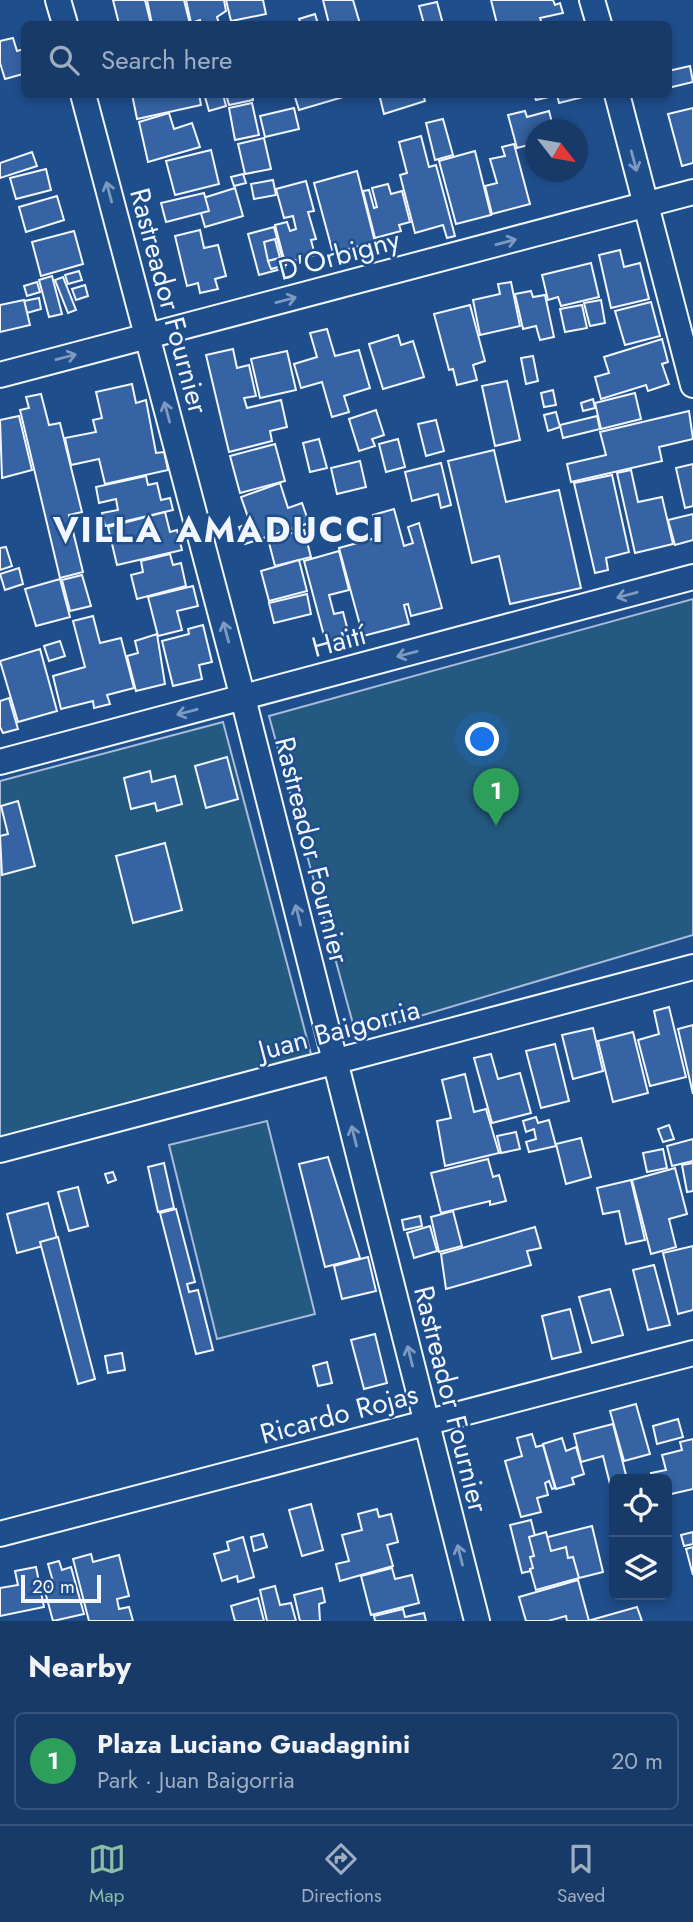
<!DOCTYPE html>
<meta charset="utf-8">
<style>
body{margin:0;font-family:Jost,sans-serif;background:#20416f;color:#f1f3f6}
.controls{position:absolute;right:21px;bottom:21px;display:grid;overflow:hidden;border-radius:10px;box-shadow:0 4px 10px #0003}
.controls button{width:63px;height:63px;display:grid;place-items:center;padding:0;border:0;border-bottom:2px solid #36547d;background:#173a69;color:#f1f3f6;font:35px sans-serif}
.compass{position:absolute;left:525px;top:119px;width:63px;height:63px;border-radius:50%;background:#173a69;box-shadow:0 4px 10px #0003;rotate:121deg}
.scale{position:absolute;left:21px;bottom:18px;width:80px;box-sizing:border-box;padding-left:7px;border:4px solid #f2f6ff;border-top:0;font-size:19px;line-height:24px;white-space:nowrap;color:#f2f6ff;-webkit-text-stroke:5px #1f4e8c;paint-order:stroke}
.you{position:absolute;left:483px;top:740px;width:24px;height:24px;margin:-18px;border:5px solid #fff;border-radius:50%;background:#1a73e8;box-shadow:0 0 0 10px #1a73e833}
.badge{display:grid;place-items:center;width:46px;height:46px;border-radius:50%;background:#8abfa5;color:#fff;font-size:23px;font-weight:700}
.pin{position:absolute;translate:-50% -58px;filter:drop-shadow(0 2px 4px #0008)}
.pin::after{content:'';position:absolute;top:37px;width:24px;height:21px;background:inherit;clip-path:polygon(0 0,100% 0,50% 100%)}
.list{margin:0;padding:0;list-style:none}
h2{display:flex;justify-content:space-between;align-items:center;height:91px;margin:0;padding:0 28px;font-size:30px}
h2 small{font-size:23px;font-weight:400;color:#9eadc0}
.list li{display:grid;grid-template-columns:46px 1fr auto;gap:21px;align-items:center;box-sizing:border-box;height:98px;margin:0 14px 14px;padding:0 14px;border:2px solid #36547d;border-radius:10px}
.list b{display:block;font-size:26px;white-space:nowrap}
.list p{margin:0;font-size:23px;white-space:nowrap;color:#9eadc0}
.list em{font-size:23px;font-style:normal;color:#9eadc0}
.icon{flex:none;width:38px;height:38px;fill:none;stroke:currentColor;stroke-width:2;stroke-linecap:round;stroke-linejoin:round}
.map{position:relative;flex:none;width:693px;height:1621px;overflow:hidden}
.search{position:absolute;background:#173a69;box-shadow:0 4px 10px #0003;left:21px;right:21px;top:21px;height:77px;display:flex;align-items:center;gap:18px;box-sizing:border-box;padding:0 24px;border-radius:10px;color:#9eadc0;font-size:26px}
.sheet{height:203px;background:#173a69}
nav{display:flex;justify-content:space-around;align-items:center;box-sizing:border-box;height:98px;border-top:2px solid #36547d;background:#173a69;font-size:19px;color:#9eadc0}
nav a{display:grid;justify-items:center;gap:4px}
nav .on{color:#8abfa5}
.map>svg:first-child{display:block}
</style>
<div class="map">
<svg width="693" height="1621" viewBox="0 0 693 1621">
<rect width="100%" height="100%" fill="#1f4e8c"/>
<g fill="#245a82" stroke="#a8bbd7" stroke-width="2">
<polygon points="693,599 693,935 356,1035 269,716"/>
<polygon points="223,722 311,1054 0,1137 0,781"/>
<polygon points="267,1121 315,1314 217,1339 169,1145"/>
</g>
<g fill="#3563a3" stroke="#f2f6ff" stroke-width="2">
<polygon points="113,0 145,0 151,24 119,24"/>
<polygon points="147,0 184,0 190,24 152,24"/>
<polygon points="186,0 224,0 226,11 217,17 219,24 201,24 200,20 191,23"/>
<polygon points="226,0 263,0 266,14 231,21"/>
<polygon points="323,0 353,0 360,24 329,24"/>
<polygon points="491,0 553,0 555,5 560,3 563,13 540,18 542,24 497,24"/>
<polygon points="437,2 443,24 424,24 419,6"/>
<polygon points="315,14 318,24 301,24 299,19"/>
<polygon points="13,38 17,51 24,49 23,74 5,79 0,63 0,41"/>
<polygon points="690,66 693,82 668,88 668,71"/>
<polygon points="132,94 199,94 201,105 137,119"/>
<polygon points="223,94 226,106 209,111 205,97"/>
<polygon points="226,94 252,94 253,100 229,105"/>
<polygon points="294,94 350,94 350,95 299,110"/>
<polygon points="379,94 423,94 425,101 384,114"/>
<polygon points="534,94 587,94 587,96 559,103 557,95 536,100"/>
<polygon points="252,103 259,135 235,140 229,108"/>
<polygon points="294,108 299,129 265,137 260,116"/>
<polygon points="693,108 693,163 682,166 668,114"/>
<polygon points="525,111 527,117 549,111 554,130 536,130 536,143 517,148 508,115"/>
<polygon points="169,113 174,129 192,123 200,147 148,162 139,122"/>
<polygon points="443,119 453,155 435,160 426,123"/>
<polygon points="421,136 429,167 436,165 455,236 447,238 443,225 415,233 400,175 407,173 399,142"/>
<polygon points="264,138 271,169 245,174 238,144"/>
<polygon points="514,144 530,204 492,214 485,186 497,183 490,159 505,156 502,147"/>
<polygon points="211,150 219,184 175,195 166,161"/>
<polygon points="475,151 491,215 456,224 439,161"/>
<polygon points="32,152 37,166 0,178 0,163"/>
<polygon points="46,169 51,190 16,199 10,178"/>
<polygon points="357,171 375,242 333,253 314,183"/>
<polygon points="243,174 246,183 234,186 231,177"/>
<polygon points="273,180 276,195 254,199 251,184"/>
<polygon points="306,181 314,211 308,212 316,239 311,240 315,255 285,263 275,225 287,222 290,231 296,229 293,216 284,218 276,189"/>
<polygon points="388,184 391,194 402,191 410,222 399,225 401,231 375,238 363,191 369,190 374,208 377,207 372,188"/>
<polygon points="235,188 243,216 205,227 197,200"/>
<polygon points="204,193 209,211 166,222 161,203"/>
<polygon points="57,196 64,220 26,232 19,207"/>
<polygon points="274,227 285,268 259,275 248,234"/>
<polygon points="200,230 204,248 218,245 226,276 215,279 218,289 200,293 198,283 187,286 175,236"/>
<polygon points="74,231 83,264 41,276 32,242"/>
<polygon points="275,239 280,258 268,261 264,242"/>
<polygon points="620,250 624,267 640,263 649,299 611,308 599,255"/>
<polygon points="284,257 286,265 271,269 268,261"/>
<polygon points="591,263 599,297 561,306 558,297 548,300 542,275"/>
<polygon points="79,271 82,280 68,284 65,275"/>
<polygon points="52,276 62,314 49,317 39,280"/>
<polygon points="63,277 76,310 68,313 55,280"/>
<polygon points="37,282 40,292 27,296 24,286"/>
<polygon points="511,282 520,326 480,335 473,300 500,294 498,284"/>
<polygon points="85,285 88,296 76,300 72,289"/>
<polygon points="531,291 533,297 545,295 554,337 540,340 536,326 523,329 515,294"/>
<polygon points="39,298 41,309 27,313 24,301"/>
<polygon points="24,300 30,325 0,332 0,305"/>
<polygon points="601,300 605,323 590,326 584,303"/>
<polygon points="651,302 660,336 625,345 615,311"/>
<polygon points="470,305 485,361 473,365 477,380 457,385 453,369 449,370 434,314"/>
<polygon points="582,305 587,328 565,332 560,309"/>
<polygon points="327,329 335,356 359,350 370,388 344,396 349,412 332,417 322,382 301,388 294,364 317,357 310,333"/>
<polygon points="398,335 401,345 413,341 424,377 383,389 369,344"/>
<polygon points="662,339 668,362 662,364 669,384 648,391 646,385 601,399 595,377 609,373 604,357"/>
<polygon points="233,349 237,368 249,365 256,396 244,398 247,408 281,400 287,427 270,431 272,441 229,452 206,355"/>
<polygon points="287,351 296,390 260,398 251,359"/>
<polygon points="533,356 538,381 526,384 521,358"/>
<polygon points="507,381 520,440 495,446 482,386"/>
<polygon points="132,384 136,403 146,400 156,453 164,452 168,470 105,484 99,459 71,465 65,438 96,432 93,420 102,418 96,392"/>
<polygon points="553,390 556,405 544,407 541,393"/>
<polygon points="635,393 641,419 601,429 595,403"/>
<polygon points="41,394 49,425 60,423 82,512 69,515 83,572 60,578 20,410 29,408 26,397"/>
<polygon points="593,399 595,408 583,411 581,403"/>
<polygon points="376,410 384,435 372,439 375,446 359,451 349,419"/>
<polygon points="689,411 693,439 659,447 662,461 571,482 567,464 606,455 600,432"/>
<polygon points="556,412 560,427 548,431 544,415"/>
<polygon points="19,416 32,470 2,478 0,420"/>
<polygon points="597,416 600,429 563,438 560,425"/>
<polygon points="436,420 444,451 426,456 418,424"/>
<polygon points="319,439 327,468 310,472 303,443"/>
<polygon points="398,439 405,467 386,472 379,444"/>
<polygon points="275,444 285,481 240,493 230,456"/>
<polygon points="494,450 506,502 559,490 581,588 510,604 499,556 472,563 448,461"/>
<polygon points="360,461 366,487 337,494 331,468"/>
<polygon points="441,463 451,505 441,508 438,494 412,501 405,472"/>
<polygon points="693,464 693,506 685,508 676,468"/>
<polygon points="631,470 638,502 662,497 673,544 635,553 617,473"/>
<polygon points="612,475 629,552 606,558 608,570 595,573 574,483"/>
<polygon points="146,476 148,485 157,483 161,500 170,498 173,510 105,526 102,513 118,510 116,499 99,503 96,487"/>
<polygon points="280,483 288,508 302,503 309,523 245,544 239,527 250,523 241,497"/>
<polygon points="394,509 404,546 413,543 408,527 419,523 442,608 411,616 408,604 404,605 409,624 363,636 339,548 379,537 373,515"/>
<polygon points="165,512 170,532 177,530 182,550 117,565 108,527"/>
<polygon points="693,514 693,540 675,545 668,520"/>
<polygon points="304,530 311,557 275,566 268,539"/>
<polygon points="6,547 12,566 0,570 0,548"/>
<polygon points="339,551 349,590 329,595 334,614 343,612 348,631 342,633 345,642 327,647 304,561"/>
<polygon points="170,554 173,565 181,563 186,586 137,599 131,575 143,572 141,561"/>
<polygon points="299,560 307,591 269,601 261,571"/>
<polygon points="19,568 23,584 5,590 0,574"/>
<polygon points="82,575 91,606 70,611 62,580"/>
<polygon points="60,579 70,617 36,626 25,589"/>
<polygon points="193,586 198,606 177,611 182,630 158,636 148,597"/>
<polygon points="307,594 311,614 274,623 269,603"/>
<polygon points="93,616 100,643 121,638 134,688 107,695 110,704 94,708 93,701 61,709 53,676 85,667 73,621"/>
<polygon points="203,625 212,662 199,665 202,679 173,686 162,641 189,634 188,629"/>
<polygon points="157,634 165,684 136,691 127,656 138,653 135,641"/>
<polygon points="60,641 65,656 49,661 44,646"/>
<polygon points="40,649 57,711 18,722 0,661"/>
<polygon points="9,698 18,729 3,733 0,727 0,701"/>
<polygon points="227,757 238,799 206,808 195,766"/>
<polygon points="150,771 152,782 175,776 182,804 157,811 155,803 131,809 124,778"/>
<polygon points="18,801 35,866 2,875 0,836 8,834 1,806"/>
<polygon points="165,843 182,910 133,923 116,856"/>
<polygon points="669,1007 686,1077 650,1086 638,1040 659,1034 654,1011"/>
<polygon points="693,1025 693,1094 678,1029"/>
<polygon points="593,1028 603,1071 573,1079 562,1035"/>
<polygon points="633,1032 648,1093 613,1102 598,1041"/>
<polygon points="555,1044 569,1101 541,1108 526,1051"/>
<polygon points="491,1054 498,1079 520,1073 531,1113 492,1123 474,1058"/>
<polygon points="465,1074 474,1112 486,1109 499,1153 445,1166 437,1121 451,1118 442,1080"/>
<polygon points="536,1117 538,1123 549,1120 556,1146 529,1152 526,1142 536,1139 534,1129 526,1132 523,1121"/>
<polygon points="669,1125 674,1139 663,1142 658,1129"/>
<polygon points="516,1132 520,1149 501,1153 497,1136"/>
<polygon points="581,1138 591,1177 566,1184 556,1144"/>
<polygon points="693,1139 693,1161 672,1166 667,1146"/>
<polygon points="663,1149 667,1168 647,1172 643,1153"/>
<polygon points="328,1157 360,1258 325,1267 299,1164"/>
<polygon points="488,1159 493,1177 499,1175 506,1201 490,1205 490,1201 441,1213 431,1173"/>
<polygon points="164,1163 174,1208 158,1212 148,1167"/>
<polygon points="693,1163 693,1191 687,1192 682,1165"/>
<polygon points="675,1168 687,1214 669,1219 676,1247 651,1254 632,1180"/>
<polygon points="113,1172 116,1180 108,1183 105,1174"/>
<polygon points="631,1180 645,1240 626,1244 619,1211 603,1214 597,1188"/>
<polygon points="78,1187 88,1226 69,1231 58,1192"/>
<polygon points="48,1203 58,1242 17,1253 7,1214"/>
<polygon points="176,1209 195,1282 187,1284 189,1292 198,1290 213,1350 196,1354 160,1213"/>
<polygon points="453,1211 462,1246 439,1252 431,1217"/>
<polygon points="420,1216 422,1226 404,1230 402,1220"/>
<polygon points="430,1226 437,1251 414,1258 407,1233"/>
<polygon points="535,1227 541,1248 527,1251 531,1265 446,1289 441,1254"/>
<polygon points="58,1237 95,1379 78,1384 40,1242"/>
<polygon points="693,1246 693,1310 678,1314 663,1253"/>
<polygon points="368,1257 376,1291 342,1299 334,1266"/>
<polygon points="654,1265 670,1325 648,1330 633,1270"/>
<polygon points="610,1289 623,1335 592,1343 579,1297"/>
<polygon points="570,1309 581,1352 552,1359 542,1316"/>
<polygon points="375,1334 387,1383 364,1389 351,1340"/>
<polygon points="122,1353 125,1370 108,1373 105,1356"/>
<polygon points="327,1362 332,1383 318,1386 313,1366"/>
<polygon points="636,1404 650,1454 624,1461 610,1411"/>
<polygon points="678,1419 683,1437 657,1444 653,1426"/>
<polygon points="613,1424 627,1479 614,1479 610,1484 603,1456 581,1462 574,1434"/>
<polygon points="532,1434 536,1447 543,1445 555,1488 552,1489 549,1481 545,1483 548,1495 537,1498 541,1512 521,1517 505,1461 522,1456 517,1438"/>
<polygon points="562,1438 566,1451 576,1447 584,1474 572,1478 574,1484 556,1489 543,1444"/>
<polygon points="693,1439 693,1489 667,1495 667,1479 653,1479 651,1473 666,1470 662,1455 682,1450 680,1442"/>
<polygon points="311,1504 323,1550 302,1556 289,1510"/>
<polygon points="377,1509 379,1517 391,1514 398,1542 387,1545 393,1566 340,1581 336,1564 349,1561 342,1535 362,1530 358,1514"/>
<polygon points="531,1520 536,1540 592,1526 603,1572 543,1587 539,1569 522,1573 510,1525"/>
<polygon points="546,1532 551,1551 566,1547 568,1558 573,1557 579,1578 536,1590 530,1569 533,1568 530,1557 534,1556 529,1537"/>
<polygon points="693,1532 693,1544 684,1546 681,1535"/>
<polygon points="263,1534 267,1547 254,1551 251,1537"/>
<polygon points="243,1537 254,1577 238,1582 237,1576 222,1581 214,1554 229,1550 227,1542"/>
<polygon points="693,1547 693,1575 686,1549"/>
<polygon points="91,1554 93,1562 119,1555 129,1596 117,1599 119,1609 129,1607 133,1621 89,1621 73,1559"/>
<polygon points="59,1561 62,1570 71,1567 84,1614 53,1621 44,1588 54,1585 48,1564"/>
<polygon points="36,1567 44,1607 0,1616 0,1588 18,1585 15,1571"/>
<polygon points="392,1568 395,1579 412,1575 419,1603 371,1615 361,1576"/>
<polygon points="578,1580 589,1621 567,1621 566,1616 548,1621 526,1621 519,1597"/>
<polygon points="275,1586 280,1605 291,1603 296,1621 267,1621 260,1590"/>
<polygon points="322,1588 325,1602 319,1604 320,1621 300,1621 294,1595"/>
<polygon points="258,1598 264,1621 235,1621 231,1606"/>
<polygon points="637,1607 642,1621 592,1621 591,1620"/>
<polygon points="403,1609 405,1617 424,1613 426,1621 375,1621 374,1616"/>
</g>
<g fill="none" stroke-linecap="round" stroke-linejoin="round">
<defs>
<g id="street">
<polyline points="58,0 65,24"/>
<polyline points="592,0 599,24"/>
<polyline points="83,94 243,698 477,1621"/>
<polyline points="617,94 693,385"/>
<polyline points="0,375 693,192"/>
<polyline points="0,762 693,577"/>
<polyline points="0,1150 693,967"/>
<polyline points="0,1534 693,1353"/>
</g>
</defs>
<use href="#street" stroke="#f2f6ff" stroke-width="28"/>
<use href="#street" stroke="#1f4e8c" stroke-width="24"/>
</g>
<defs><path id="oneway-shaft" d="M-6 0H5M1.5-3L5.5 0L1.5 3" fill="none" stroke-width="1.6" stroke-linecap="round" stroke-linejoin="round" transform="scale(1.75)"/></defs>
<g stroke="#7e9ac0">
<use href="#oneway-shaft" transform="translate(634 161) rotate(75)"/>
<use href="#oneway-shaft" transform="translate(109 192) rotate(-105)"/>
<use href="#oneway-shaft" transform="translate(506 242) rotate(-15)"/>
<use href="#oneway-shaft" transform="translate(286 300) rotate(-15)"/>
<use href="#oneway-shaft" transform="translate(66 357) rotate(-15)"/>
<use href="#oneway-shaft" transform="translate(167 412) rotate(-105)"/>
<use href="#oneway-shaft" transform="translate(627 595) rotate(165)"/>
<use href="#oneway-shaft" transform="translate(226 632) rotate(-105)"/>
<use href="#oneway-shaft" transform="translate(407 654) rotate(165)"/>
<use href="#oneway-shaft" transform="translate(187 712) rotate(165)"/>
<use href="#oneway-shaft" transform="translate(298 915) rotate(-104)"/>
<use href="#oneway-shaft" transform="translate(354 1136) rotate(-104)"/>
<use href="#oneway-shaft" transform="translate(410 1356) rotate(-104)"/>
<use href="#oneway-shaft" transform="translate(460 1555) rotate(-104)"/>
</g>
<g text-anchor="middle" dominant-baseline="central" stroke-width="5" stroke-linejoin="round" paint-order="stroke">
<g font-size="28" fill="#f2f6ff" stroke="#1f4e8c">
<text transform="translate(339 255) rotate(-15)">D'Orbigny</text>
<text transform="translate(169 301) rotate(75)">Rastreador Fournier</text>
<text transform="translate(339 641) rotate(-15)">Haití</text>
<text transform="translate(312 850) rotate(76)">Rastreador Fournier</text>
<text transform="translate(339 1030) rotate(-15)">Juan Baigorria</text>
<text transform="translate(451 1399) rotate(76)">Rastreador Fournier</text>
<text transform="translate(339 1414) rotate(-15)">Ricardo Rojas</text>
</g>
<g font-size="35" font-weight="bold" letter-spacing="2" fill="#f2f6ff" stroke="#1f4e8c">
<text x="219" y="530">VILLA AMADUCCI</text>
</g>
</g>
</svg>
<div class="controls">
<button><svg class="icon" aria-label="locate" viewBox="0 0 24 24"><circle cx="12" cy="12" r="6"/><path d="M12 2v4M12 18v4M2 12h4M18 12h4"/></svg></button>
<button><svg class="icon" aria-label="layers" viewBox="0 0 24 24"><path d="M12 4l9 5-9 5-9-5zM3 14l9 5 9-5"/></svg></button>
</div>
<svg class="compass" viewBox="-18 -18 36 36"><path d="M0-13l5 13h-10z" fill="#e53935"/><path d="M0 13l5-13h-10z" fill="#9eadc0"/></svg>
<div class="scale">20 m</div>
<div class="you"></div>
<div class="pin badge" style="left:496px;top:826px;background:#2e9e5b">1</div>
<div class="search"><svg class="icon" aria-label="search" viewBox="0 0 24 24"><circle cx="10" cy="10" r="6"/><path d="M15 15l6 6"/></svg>Search here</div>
</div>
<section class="sheet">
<h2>Nearby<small></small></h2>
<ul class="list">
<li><span class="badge" style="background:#2e9e5b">1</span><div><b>Plaza Luciano Guadagnini</b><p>Park · Juan Baigorria</p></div><em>20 m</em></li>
</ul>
</section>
<nav>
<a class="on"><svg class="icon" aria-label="map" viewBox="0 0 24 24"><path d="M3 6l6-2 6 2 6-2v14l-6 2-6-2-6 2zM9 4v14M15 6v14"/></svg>Map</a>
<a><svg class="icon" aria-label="directions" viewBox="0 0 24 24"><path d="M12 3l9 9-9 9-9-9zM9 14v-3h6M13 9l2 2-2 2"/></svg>Directions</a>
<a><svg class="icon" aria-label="saved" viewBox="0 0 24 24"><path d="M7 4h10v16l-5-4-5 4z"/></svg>Saved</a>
</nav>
